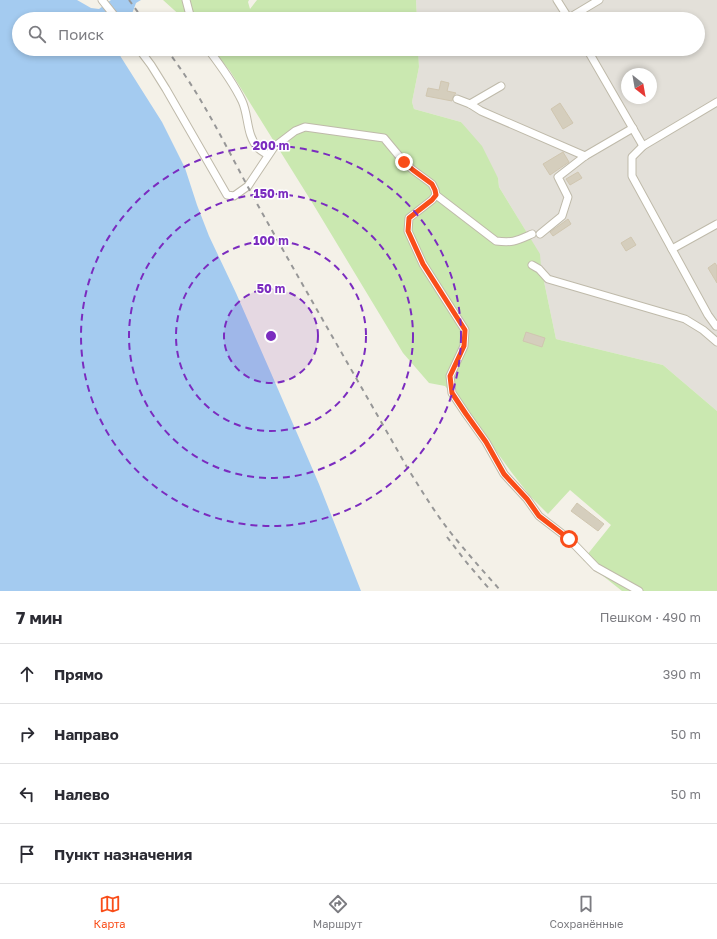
<!DOCTYPE html>
<html lang="ru">
<meta charset="utf-8">
<style>
body{margin:0;font-family:"Golos Text",sans-serif;background:#f2f2f3;color:#2b2b33}
.compass{position:absolute;left:621px;top:68px;width:36px;height:36px;border-radius:50%;background:#fff;box-shadow:0 2px 6px #0003;rotate:149deg}
.stop{position:absolute;width:12px;height:12px;margin:-9px;border:3px solid #f94d19;border-radius:50%;background:#fff}
.stop.end{background:#f94d19;border-color:#fff;box-shadow:0 1px 4px #0008}
.list{margin:0;padding:0;list-style:none}
h2{display:flex;justify-content:space-between;align-items:center;height:52px;margin:0;padding:0 16px;font-size:17px}
h2 small{font-size:13px;font-weight:400;color:#7c7c81}
.list li{display:grid;grid-template-columns:26px 1fr auto;gap:12px;align-items:center;box-sizing:border-box;height:60px;padding:0 16px;border-top:1px solid #e1e1e2}
.list b{display:block;font-size:15px;white-space:nowrap}
.list em{font-size:13px;font-style:normal;color:#7c7c81}
.icon{flex:none;width:22px;height:22px;fill:none;stroke:currentColor;stroke-width:2;stroke-linecap:round;stroke-linejoin:round}
.map{position:relative;flex:none;width:717px;height:591px;overflow:hidden}
.search{position:absolute;background:#fff;box-shadow:0 2px 6px #0003;left:12px;right:12px;top:12px;height:44px;display:flex;align-items:center;gap:10px;box-sizing:border-box;padding:0 14px;border-radius:22px;color:#7c7c81;font-size:15px}
.sheet{height:292px;background:#fff}
nav{display:flex;justify-content:space-around;align-items:center;box-sizing:border-box;height:56px;border-top:1px solid #e1e1e2;background:#fff;font-size:11px;color:#7c7c81}
nav a{display:grid;justify-items:center;gap:2px}
nav .on{color:#f94d19}
.map>svg:first-child{display:block}
</style>
<div class="map">
<svg width="717" height="591" viewBox="0 0 717 591">
<rect width="100%" height="100%" fill="#f4f1e8"/>
<path fill="#e3e0d9" fill-rule="evenodd" d="M416,0H717V411L663,365L556,339L541,267L527,233L499,187L498,178L461,122L414,109L412,102L419,67L418,49H698V19H417ZM627,74H651V98H627Z"/>
<g fill="#cae8b0">
<polygon points="163,0 249,0 248,2 250,9 257,0 416,0 417,19 184,19"/>
<polygon points="212,49 418,49 419,67 412,102 414,109 461,122 482,146 498,178 499,187 540,254 541,267 556,339 663,365 717,411 717,591 622,591 583,560 611,525 570,490 548,514 530,496 512,473 468,412 445,386 429,383 403,353 313,204 237,82 230,71"/>
</g>
<polygon fill="#a4cbf0" points="0,0 77,0 91,8 99,9 111,0 141,0 136,3 130,19 19,19 19,49 117,49 119,54 162,122 185,168 197,205 209,236 236,293 271,373 319,484 361,591 0,591"/>
<g fill="#d5cebd" stroke="#d0c6b0">
<polygon points="441,81 449,83 447,91 456,93 453,97 452,101 426,96 428,88 439,90"/>
<polygon points="560,103 573,123 563,129 551,109"/>
<polygon points="563,152 569,162 550,175 543,164"/>
<polygon points="578,172 582,178 570,185 566,179"/>
<polygon points="568,219 571,224 553,236 550,232"/>
<polygon points="631,237 636,245 626,251 621,243"/>
<polygon points="715,263 717,266 717,283 708,268"/>
<polygon points="526,332 545,338 542,347 523,341"/>
<polygon points="577,503 604,524 598,531 571,511"/>
</g>
<g fill="none" stroke-linecap="round" stroke-linejoin="round">
<defs>
<g id="minor">
<polyline points="102,0 117,19"/>
<polyline points="186,0 191,19"/>
<polyline points="557,0 569,19"/>
<polyline points="569,18 599,0"/>
<path d="M139,49L151,65L166,89L227,195L234,196L248,186L274,147L295,131L305,127L384,138L404,162L413,170L432,184L435,190L436,195L496,241C513,243 516,241 532,234"/>
<path d="M208,49C221,66 233,82 242,101C249,116 246,135 258,148C261,151 265,153 268,155"/>
<polyline points="587,49 643,146"/>
<polyline points="457,99 470,104 481,111 585,156"/>
<polyline points="717,102 643,146 632,157 632,176 708,315 716,326 717,325"/>
<polyline points="470,104 501,86"/>
<polyline points="436,195 432,200 409,218 408,231 423,264 465,330 464,346 450,376 452,393 466,414 486,442 504,474 527,499 539,516 569,539 596,567 639,591"/>
<polyline points="540,234 562,216 568,197 558,177 585,156 633,128"/>
<polyline points="672,249 717,224"/>
<polyline points="532,265 539,269 548,279 685,319 703,330 717,342"/>
</g>
</defs>
<use href="#minor" stroke="#bfbaaa" stroke-width="9"/>
<use href="#minor" stroke="#fff" stroke-width="7"/>
<g stroke="#979797" stroke-width="2" stroke-dasharray="5 5" stroke-linecap="butt">
<polyline points="129,0 143,19"/>
<path d="M166,49C202,95 227,149 255,200C305,290 357,379 408,469C422,491 435,513 451,533C467,553 484,572 501,591"/>
<polyline points="447,537 467,563 491,591"/>
</g>
</g>
<g fill="none" stroke-linecap="round" stroke-linejoin="round">
<polyline stroke="#f94d19" stroke-width="5" points="404,162 413,170 432,184 435,190 436,195 432,200 409,218 408,231 423,264 465,330 464,346 450,376 452,393 466,414 486,442 504,474 527,499 539,516 569,539"/>
</g>
<circle cx="271" cy="336" r="47" fill="#7b2cbf" fill-opacity=".12"/>
<g fill="none" stroke="#7b2cbf" stroke-width="2" stroke-dasharray="7 5">
<circle cx="271" cy="336" r="47"/>
<circle cx="271" cy="336" r="95"/>
<circle cx="271" cy="336" r="142"/>
<circle cx="271" cy="336" r="190"/>
</g>
<circle cx="271" cy="336" r="6" fill="#7b2cbf" stroke="#fff" stroke-width="2"/>
<g font-size="12" text-anchor="middle" font-weight="bold" fill="#7b2cbf" stroke="#fff" stroke-width="3" stroke-linejoin="round" paint-order="stroke">
<text x="271" y="150">200 m</text>
<text x="271" y="198">150 m</text>
<text x="271" y="245">100 m</text>
<text x="271" y="293">50 m</text>
</g>
</svg>
<svg class="compass" viewBox="-18 -18 36 36"><path d="M0-13l5 13h-10z" fill="#e53935"/><path d="M0 13l5-13h-10z" fill="#7c7c81"/></svg>
<div class="stop" style="left:569px;top:539px"></div>
<div class="stop end" style="left:404px;top:162px"></div>
<div class="search"><svg class="icon" aria-label="search" viewBox="0 0 24 24"><circle cx="10" cy="10" r="6"/><path d="M15 15l6 6"/></svg>Поиск</div>
</div>
<section class="sheet">
<h2>7 мин<small>Пешком · 490 m</small></h2>
<ul class="list">
<li><svg class="icon" aria-label="ahead" viewBox="0 0 24 24"><path d="M12 20V5M6 11l6-6 6 6"/></svg><div><b>Прямо</b></div><em>390 m</em></li>
<li><svg class="icon" aria-label="right" viewBox="0 0 24 24"><path d="M7 20v-9h11M14 6l5 5-5 5"/></svg><div><b>Направо</b></div><em>50 m</em></li>
<li><svg class="icon" aria-label="left" viewBox="0 0 24 24"><path d="M17 20v-9H6M10 6l-5 5 5 5"/></svg><div><b>Налево</b></div><em>50 m</em></li>
<li><svg class="icon" aria-label="arrive" viewBox="0 0 24 24"><path d="M6 21V4h12l-3 4 3 4H6"/></svg><div><b>Пункт назначения</b></div></li>
</ul>
</section>
<nav>
<a class="on"><svg class="icon" aria-label="map" viewBox="0 0 24 24"><path d="M3 6l6-2 6 2 6-2v14l-6 2-6-2-6 2zM9 4v14M15 6v14"/></svg>Карта</a>
<a><svg class="icon" aria-label="directions" viewBox="0 0 24 24"><path d="M12 3l9 9-9 9-9-9zM9 14v-3h6M13 9l2 2-2 2"/></svg>Маршрут</a>
<a><svg class="icon" aria-label="saved" viewBox="0 0 24 24"><path d="M7 4h10v16l-5-4-5 4z"/></svg>Сохранённые</a>
</nav>
